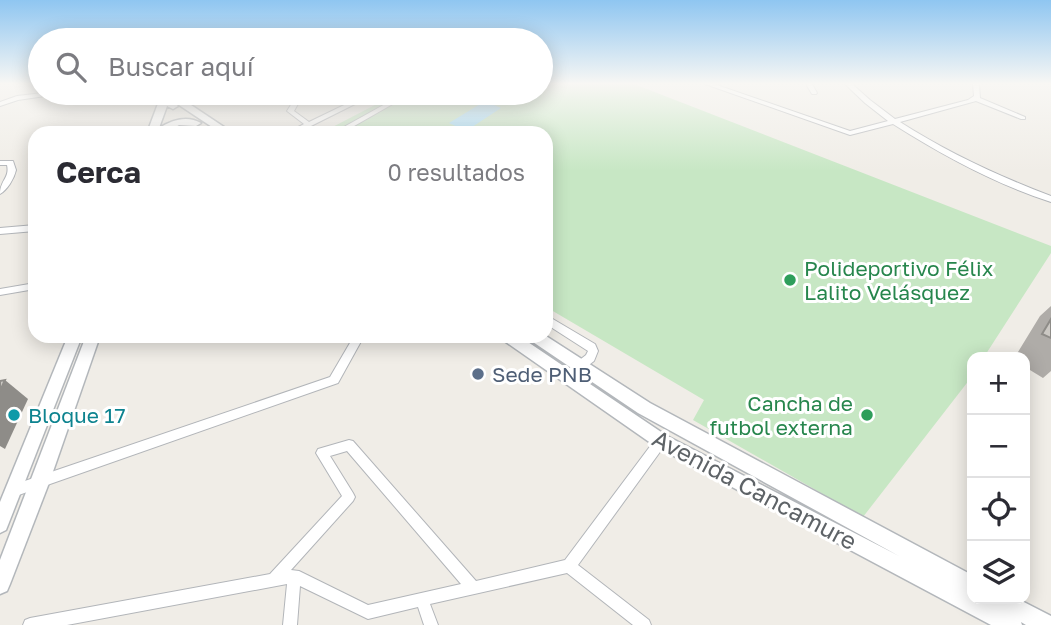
<!DOCTYPE html>
<html lang="es">
<meta charset="utf-8">
<style>
body{margin:0;font-family:"Golos Text",sans-serif;background:#f7f7f7;color:#2b2b33}
.controls{position:absolute;right:21px;bottom:21px;display:grid;overflow:hidden;border-radius:14px;box-shadow:0 4px 18px #0003}
.controls button{width:63px;height:63px;display:grid;place-items:center;padding:0;border:0;border-bottom:2px solid #e1e1e2;background:#fff;color:#2b2b33;font:35px sans-serif}
.list{margin:0;padding:0;list-style:none}
h2{display:flex;justify-content:space-between;align-items:center;height:91px;margin:0;padding:0 28px;font-size:30px}
h2 small{font-size:23px;font-weight:400;color:#7c7c81}
.icon{flex:none;width:38px;height:38px;fill:none;stroke:currentColor;stroke-width:2;stroke-linecap:round;stroke-linejoin:round}
.map{position:relative;flex:none;width:1051px;height:625px;overflow:hidden}
.search{position:absolute;background:#fff;box-shadow:0 4px 18px #0003;left:28px;top:28px;width:525px;height:77px;display:flex;align-items:center;gap:18px;box-sizing:border-box;padding:0 24px;border-radius:38px;color:#7c7c81;font-size:26px}
.panel{position:absolute;background:#fff;box-shadow:0 4px 18px #0003;left:28px;top:126px;width:525px;height:217px;border-radius:21px}
.map>svg:first-child{display:block}
</style>
<div class="map">
<svg width="1051" height="625" viewBox="0 0 1051 625">
<rect width="100%" height="100%" fill="#f0ede7"/>
<polygon fill="#c7e7c4" points="541,84 634,84 1051,246 1051,253 984,357 972,357 970,379 863,517 693,420 704,400 546,307 546,133 321,133 398,93 541,93"/>
<polygon fill="#a9e2fe" points="485,101 501,108 466,131 449,123"/>
<g fill="none" stroke-linecap="round" stroke-linejoin="round">
<defs>
<g id="street">
<path d="M705,84H714L850,131L888,121L865,103L845,84H852L870,100L895,119L968,100L974,96L973,84H979L980,98L1025,117V119H1021L976,101L900,122C947,152 998,176 1051,196V202C995,184 942,155 893,124L850,135Z"/>
<polygon points="806,84 812,84 817,93 816,94 812,94"/>
<polygon points="43,93 45,94 45,96 18,100 0,106 0,102 17,96"/>
<polygon points="307,93 315,93 299,102 294,111 309,122 369,93 377,93 297,133 287,133 304,124 287,111 294,100"/>
<polygon points="405,93 412,93 342,133 333,133"/>
<path d="M0,161H13L16,170C14,179 7,190 0,194C0,180 10,178 7,165H0Z"/>
<polygon points="35,225 35,231 0,234 0,228"/>
<polygon points="35,283 35,289 0,295 0,289"/>
<polygon points="546,315 595,344 598,351 594,361 571,379 567,380 563,379 562,376 563,373 586,355 588,351 546,324"/>
<polygon points="354,336 364,336 338,383 13,497 9,495 7,491 9,487 13,485 330,377"/>
<path d="M661,436L665,437L667,441L665,445L578,565L649,620L651,625H633L567,573L430,604L438,625H424L418,607L368,619L300,586L297,625H283L287,584L67,625H23L25,620L30,618L270,574L342,496L316,453L318,449L349,440L353,441L476,581L565,560L657,437ZM347,451L461,584L368,605L299,571L291,570L353,501L355,497L353,493L330,456Z"/>
</g>
<g id="secondary">
<path d="M149,93H173L233,133H221L170,99L178,106L173,109L167,106L159,128C172,120 187,115 201,123L196,126L179,125L166,133H147L159,101Z"/>
<polygon points="68,336 82,336 6,530 0,533 0,502"/>
<polygon points="86,336 100,336 49,483 10,584 7,591 0,594 0,560"/>
<polygon points="501,336 519,336 667,436 899,556 638,413 530,340 528,336 546,336 650,403 972,575 972,599 982,599 990,602 988,599 1018,599 1051,616 1051,625 1026,625 1021,622 1022,625 991,625 655,446 503,340"/>
</g>
</defs>
<use href="#street" stroke="#b2b5b9" stroke-width="2"/>
<use href="#secondary" stroke="#b3b7bb" stroke-width="3"/>
<use href="#street" fill="#fff" fill-rule="evenodd"/>
<use href="#secondary" fill="#fff" fill-rule="evenodd"/>
</g>
<polygon fill="#afaca8" points="1051,306 1051,371 1043,378 1025,367 1025,357 1015,357 1040,316"/>
<polygon fill="#8e8c88" points="5,380 28,399 5,449 0,446 0,391"/>
<g fill="#cbc8c3" stroke="#8e8c88" stroke-width="2">
<polygon points="1051,319 1051,338 1042,334"/>
<polygon points="5,380 0,391 0,381"/>
</g>
<linearGradient id="sky" x2="0" y2="1"><stop stop-color="#8fc6f1"/><stop offset="0.49" stop-color="#f8f7f4"/><stop offset="1" stop-color="#f8f7f4" stop-opacity="0"/></linearGradient>
<rect width="1051" height="171" fill="url(#sky)"/>
<g fill="#2e9e5b" stroke="#fff" stroke-width="2.5">
<circle cx="790" cy="280" r="7"/>
<circle cx="867" cy="415" r="7"/>
</g>
<circle fill="#5c6f8a" stroke="#fff" stroke-width="2.5" cx="478" cy="374" r="7"/>
<circle fill="#0f9aa8" stroke="#fff" stroke-width="2.5" cx="14" cy="415" r="7"/>
<g text-anchor="middle" dominant-baseline="central" stroke-width="6" stroke-linejoin="round" paint-order="stroke">
<g font-size="21" fill="#27864d" stroke="#fff" text-anchor="start">
<text x="804" y="268">Polideportivo Félix<tspan x="804" dy="24">Lalito Velásquez</tspan></text>
<text x="853" y="403" text-anchor="end">Cancha de<tspan x="853" dy="24">futbol externa</tspan></text>
</g>
<g font-size="21" fill="#4e5e75" stroke="#fff" text-anchor="start">
<text x="492" y="374">Sede PNB</text>
</g>
<g font-size="21" fill="#0d838f" stroke="#fff" text-anchor="start">
<text x="28" y="415">Bloque 17</text>
</g>
<g font-size="24" fill="#5e6367" stroke="#fff">
<text transform="translate(755 489) rotate(28)">Avenida Cancamure</text>
</g>
</g>
</svg>
<div class="controls">
<button>+</button>
<button>−</button>
<button><svg class="icon" aria-label="locate" viewBox="0 0 24 24"><circle cx="12" cy="12" r="6"/><path d="M12 2v4M12 18v4M2 12h4M18 12h4"/></svg></button>
<button><svg class="icon" aria-label="layers" viewBox="0 0 24 24"><path d="M12 4l9 5-9 5-9-5zM3 14l9 5 9-5"/></svg></button>
</div>
<div class="search"><svg class="icon" aria-label="search" viewBox="0 0 24 24"><circle cx="10" cy="10" r="6"/><path d="M15 15l6 6"/></svg>Buscar aquí</div>
<section class="panel">
<h2>Cerca<small>0 resultados</small></h2>
<ul class="list">
</ul>
</section>
</div>
